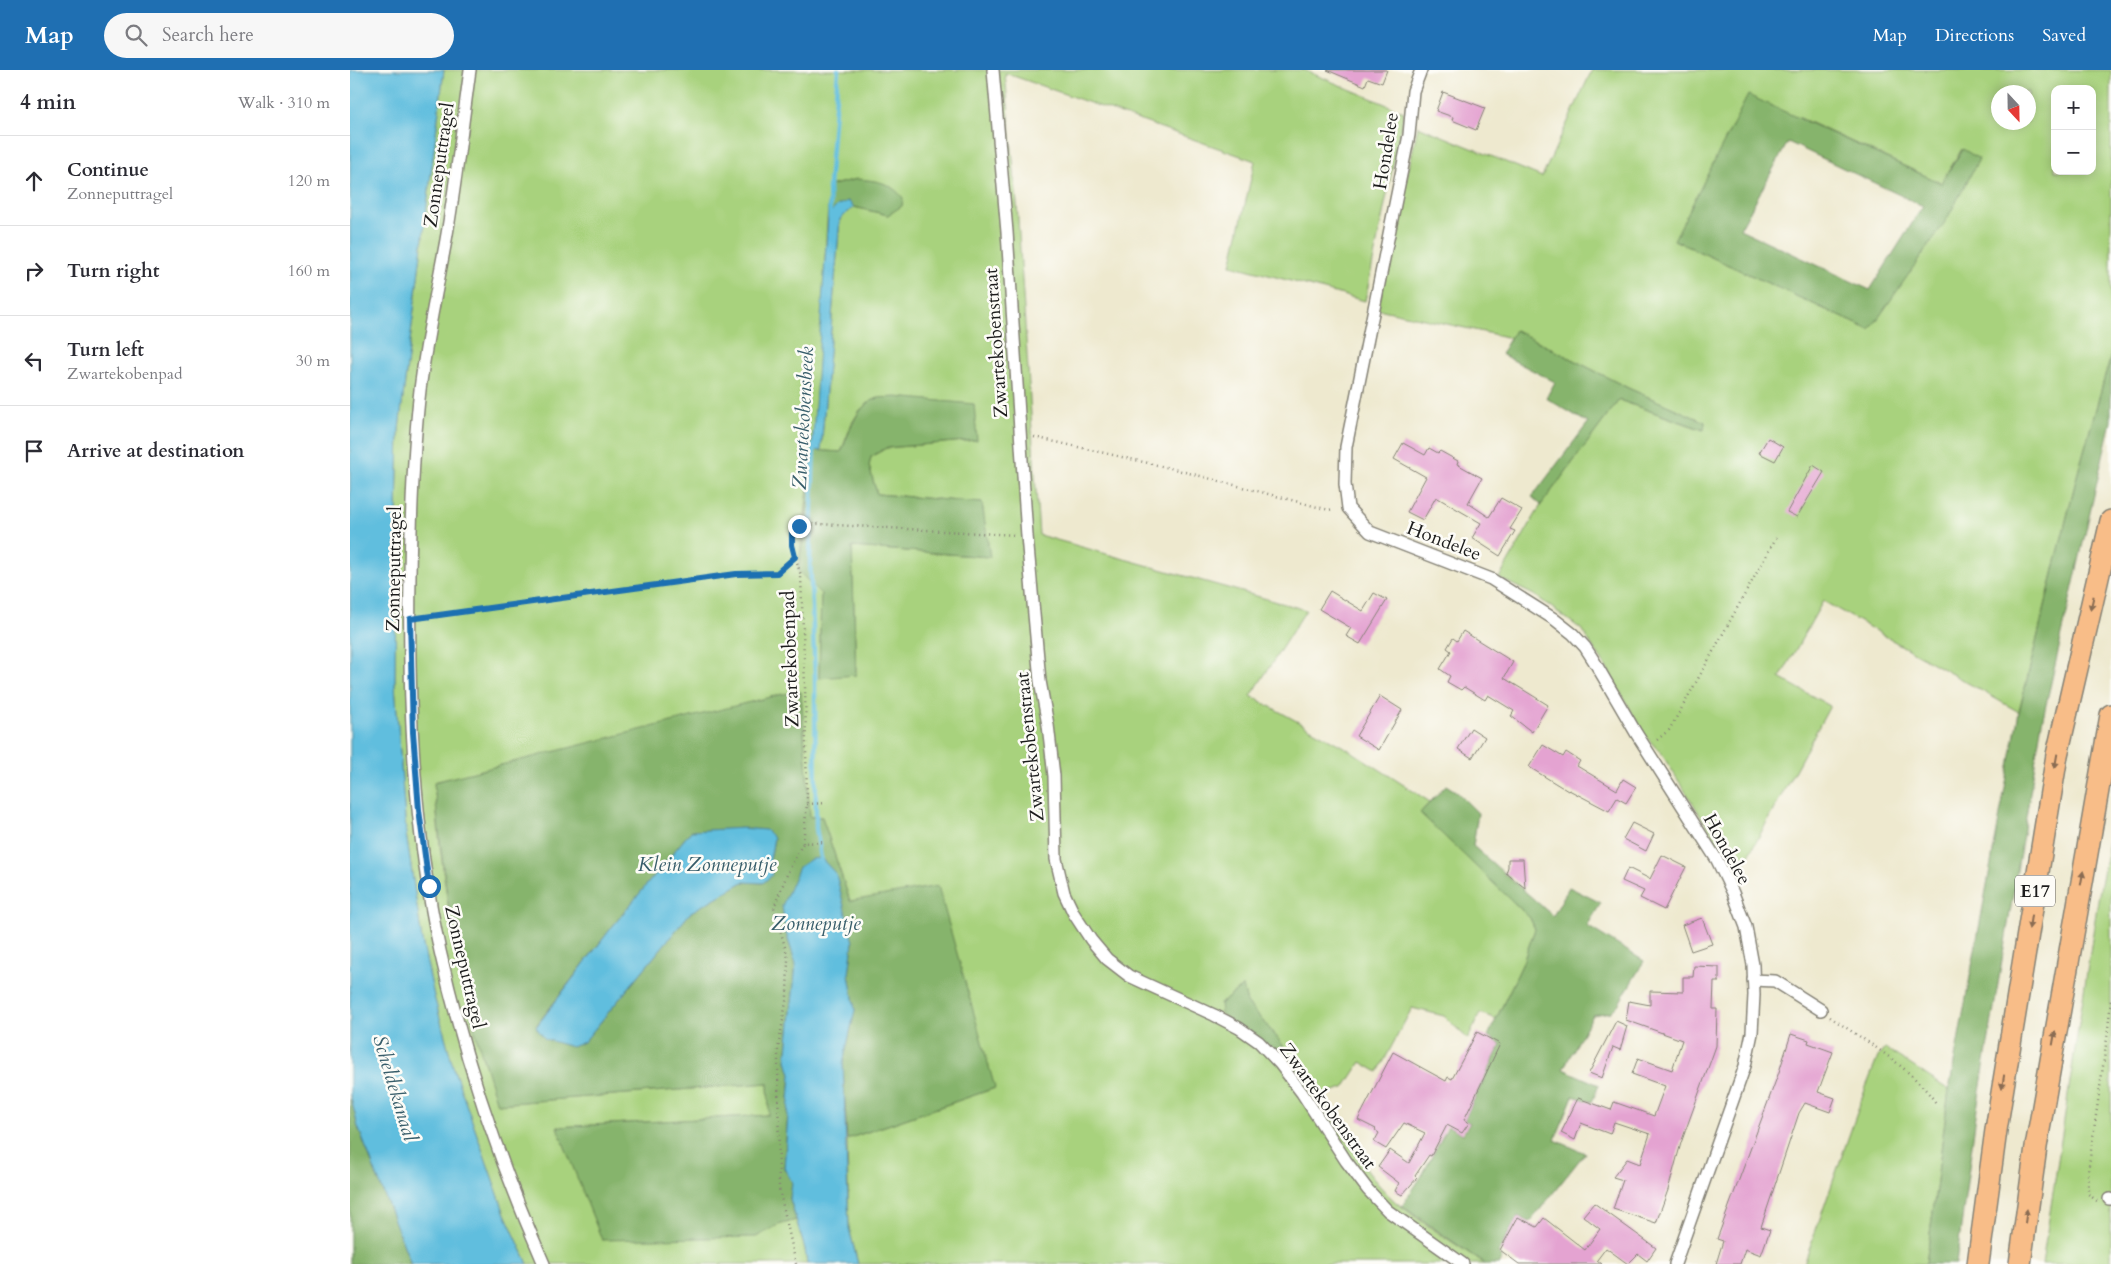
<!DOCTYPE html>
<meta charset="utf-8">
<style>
body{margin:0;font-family:Cardo,serif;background:#f7f7f7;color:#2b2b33}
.controls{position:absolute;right:15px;top:15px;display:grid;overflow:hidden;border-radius:10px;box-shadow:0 2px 12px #0003}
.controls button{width:45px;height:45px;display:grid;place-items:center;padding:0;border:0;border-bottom:1px solid #e1e1e2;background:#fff;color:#2b2b33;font:25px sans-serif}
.compass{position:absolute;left:1641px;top:15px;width:45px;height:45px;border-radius:50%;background:#fff;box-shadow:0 2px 12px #0003;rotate:158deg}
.stop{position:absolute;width:15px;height:15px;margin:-11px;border:4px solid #1f6fb2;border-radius:50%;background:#fff}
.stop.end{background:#1f6fb2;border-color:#fff;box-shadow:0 1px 5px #0008}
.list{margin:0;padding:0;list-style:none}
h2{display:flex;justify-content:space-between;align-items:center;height:65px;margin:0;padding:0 20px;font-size:21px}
h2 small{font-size:16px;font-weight:400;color:#7c7c81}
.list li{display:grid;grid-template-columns:32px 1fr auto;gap:15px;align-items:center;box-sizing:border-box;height:90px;padding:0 20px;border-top:1px solid #e1e1e2}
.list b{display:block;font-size:19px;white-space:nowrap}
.list p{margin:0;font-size:16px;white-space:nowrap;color:#7c7c81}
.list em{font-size:16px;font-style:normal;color:#7c7c81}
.icon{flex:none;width:28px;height:28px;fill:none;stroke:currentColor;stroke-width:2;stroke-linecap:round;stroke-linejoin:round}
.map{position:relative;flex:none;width:1761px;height:1194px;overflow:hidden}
header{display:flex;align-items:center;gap:30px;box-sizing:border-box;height:70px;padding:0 25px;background:#1f6fb2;color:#fff}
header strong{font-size:24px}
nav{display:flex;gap:28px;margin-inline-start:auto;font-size:18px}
.search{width:350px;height:45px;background:#f7f7f7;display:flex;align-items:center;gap:12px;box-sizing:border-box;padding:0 18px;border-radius:28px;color:#7c7c81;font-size:19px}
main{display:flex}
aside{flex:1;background:#fff}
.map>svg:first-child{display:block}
</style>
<header>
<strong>Map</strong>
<div class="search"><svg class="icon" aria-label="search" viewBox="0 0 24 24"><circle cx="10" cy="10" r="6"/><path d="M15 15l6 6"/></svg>Search here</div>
<nav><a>Map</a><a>Directions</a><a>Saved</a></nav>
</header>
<main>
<aside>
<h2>4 min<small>Walk · 310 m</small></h2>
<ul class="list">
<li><svg class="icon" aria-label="ahead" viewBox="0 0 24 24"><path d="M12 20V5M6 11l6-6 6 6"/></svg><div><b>Continue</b><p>Zonneputtragel</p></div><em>120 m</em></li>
<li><svg class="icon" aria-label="right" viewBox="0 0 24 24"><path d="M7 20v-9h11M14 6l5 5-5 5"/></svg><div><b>Turn right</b></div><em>160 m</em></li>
<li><svg class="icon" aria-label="left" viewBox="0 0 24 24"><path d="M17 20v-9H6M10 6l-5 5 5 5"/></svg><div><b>Turn left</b><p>Zwartekobenpad</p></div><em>30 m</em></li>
<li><svg class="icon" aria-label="arrive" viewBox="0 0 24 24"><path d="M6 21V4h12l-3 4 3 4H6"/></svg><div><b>Arrive at destination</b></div></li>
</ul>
</aside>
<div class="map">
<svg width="1761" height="1194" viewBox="0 0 1761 1194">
<rect width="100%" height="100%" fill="#fdfcf7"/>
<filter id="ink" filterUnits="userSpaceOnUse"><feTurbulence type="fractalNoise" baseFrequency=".02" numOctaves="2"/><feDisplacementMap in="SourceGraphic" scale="10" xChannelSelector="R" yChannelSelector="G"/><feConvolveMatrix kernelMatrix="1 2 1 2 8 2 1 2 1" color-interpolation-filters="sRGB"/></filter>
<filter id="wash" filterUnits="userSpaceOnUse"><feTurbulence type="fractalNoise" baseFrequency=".0096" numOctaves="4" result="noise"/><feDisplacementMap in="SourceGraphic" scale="20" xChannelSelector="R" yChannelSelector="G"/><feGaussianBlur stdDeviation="1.12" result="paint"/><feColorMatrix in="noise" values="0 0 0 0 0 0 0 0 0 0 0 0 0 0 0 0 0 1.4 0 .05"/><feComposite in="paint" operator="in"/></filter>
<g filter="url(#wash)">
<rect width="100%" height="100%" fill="#eee9cf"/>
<g fill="#a8d27d" stroke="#62774c" fill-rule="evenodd">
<path d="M94,0H954L1054,42L1015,231L881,195L905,91L655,3L667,134L689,465L956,540L901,626L1001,681L1080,732L1071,742L1180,848L1185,859L1172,895L1146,949L1130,943L1118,969L1094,946L1062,938L1028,1002L1011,992L994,1018L969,1025C991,1060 1015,1106 1047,1133C1075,1155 1106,1174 1135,1194H508L499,1158L497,1069L645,1018L500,831L472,747H460L451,622L84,712L90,777L100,850L147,1034L418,1013L420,1045L207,1057L406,1167L428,1155L446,1150L455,1179L457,1194H178L155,1144L104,1000L84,926L72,870L56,763L45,615L46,485L49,359ZM507,109L538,145L504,137L490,149L471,381L491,382L502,353L510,340L528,328L626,370L536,378L521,387L519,396L527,424L632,433L639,487L502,477L506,604L469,607L471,524L448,500C466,373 472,244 479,116ZM893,917L897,933L925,965L962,1015L870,934Z"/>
<path d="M1242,0H1761V285L1727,406L1669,642L1473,531L1430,608L1480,636L1388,805L1311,683L1296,667L1255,595L1231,559L1186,526L1149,508L1191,435L1269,330L1353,360L1355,352L1278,318L1165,260L1161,268L1028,239L1068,56L1192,107ZM1705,19H1742V101H1705ZM1648,22H1678V52H1648ZM1448,47L1591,113L1612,79L1520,260L1324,170Z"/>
<polygon points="1761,761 1761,1194 1692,1194 1748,830"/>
<polygon points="1535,978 1599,1020 1576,1194 1454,1194 1516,1017 1528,987"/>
</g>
<g fill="#86b46c" stroke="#516844" fill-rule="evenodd">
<path d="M1398,25L1591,113L1613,79L1629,89L1597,149L1520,260L1324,170ZM1438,72L1573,136L1520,220L1390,159Z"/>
<path d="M507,109C527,111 539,111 553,128L552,136L538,145L504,137L498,131L487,136L478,145L479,116Z"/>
<polygon points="1165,260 1278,318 1355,352 1354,360 1269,330 1191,435 1182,427 1238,353 1196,328 1205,312 1151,284"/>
<polygon points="1761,285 1761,351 1692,652 1626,1045 1606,1194 1576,1194 1599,1020 1669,642 1727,406"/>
<path d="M545,327L624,334L627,370L536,378L521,387L519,396L527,424L632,433L640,487L502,477L506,605L469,608L471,524L448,501L456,447L462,380L491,382C500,363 505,334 529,328C534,327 540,328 545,327Z"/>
<path d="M451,622L460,747H472L500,831L588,816L645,1018L497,1069L493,993L505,940L499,904L503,872L461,789L456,794L435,860L446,894L436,991L441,1003L434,1098L442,1112L440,1129L446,1150L428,1155L406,1167L252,1170L207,1057L419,1045L418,1013L147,1034C137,1001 126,968 118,935C100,861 91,787 84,712L432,624ZM341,761L424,768L420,790L413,813L393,812L341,842L234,972L186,956L262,857Z"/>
<polygon points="1096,715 1107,722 1128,743 1123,776 1203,846 1219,817 1251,833 1237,856 1294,891 1268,935 1261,942 1243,945 1213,999 1249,1015 1242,1032 1223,1026 1205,1070 1235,1083 1180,1152 1168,1146 1148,1183 1152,1189 1148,1194 1135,1194 1052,1136 1071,1107 1098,1056 1113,1064 1120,1053 1114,1050 1151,974 1138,966 1172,895 1185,859 1180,848 1070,743"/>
<polygon points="893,916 897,933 925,965 963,1016 946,1007 871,943 870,934"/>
<polygon points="0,1024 8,1057 61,1194 0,1194"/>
</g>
<g fill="#60bede" stroke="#3e6d7d">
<polygon points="0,0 94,0 49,359 46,485 45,615 56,763 72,870 84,926 104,1000 155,1144 178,1194 61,1194 8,1057 0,1024"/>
<polygon points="498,131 504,137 490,149 471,381 462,380 478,145 487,136"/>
<polygon points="392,758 416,760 424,768 420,790 422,805 413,813 393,812 341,842 234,972 222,977 195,969 186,957 262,857 341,761"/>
<polygon points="471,788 486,804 503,872 499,904 505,940 493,993 499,1158 508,1194 457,1194 455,1179 440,1129 442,1112 434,1098 441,1003 436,991 446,894 435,860 432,836 449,797 461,789"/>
</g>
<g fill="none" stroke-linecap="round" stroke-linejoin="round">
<g stroke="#60bede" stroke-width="4.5">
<polyline points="480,148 479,116 488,0"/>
<polyline points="464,375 460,489 465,607 466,758 471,788"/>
</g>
</g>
<g id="blocks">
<g fill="#e4a3d1">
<polygon points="977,0 1037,0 1032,13 1018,8 1015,16"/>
<polygon points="1093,22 1135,38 1126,60 1102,50 1103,47 1086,41"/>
<polygon points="1418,368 1433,377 1425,391 1409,383"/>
<polygon points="1053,373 1075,385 1079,378 1088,383 1090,381 1108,391 1107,394 1132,408 1118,433 1139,447 1151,428 1172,440 1160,459 1165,461 1150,486 1122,468 1131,453 1086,427 1073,450 1057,442 1076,407 1044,389"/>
<polygon points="1463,395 1474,402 1447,447 1437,442"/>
<polygon points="980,521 1013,541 1024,523 1037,530 1010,574 996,566 1001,558 969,539"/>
<polygon points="1113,561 1163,592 1154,608 1198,635 1182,662 1161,646 1164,641 1138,625 1135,630 1114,617 1111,620 1097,612 1100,606 1090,599 1101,581 1097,578 1103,568 1107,571"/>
<polygon points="1030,626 1052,640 1029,680 1006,666"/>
<polygon points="1121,658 1135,667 1122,688 1108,679"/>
<polygon points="1193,675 1213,687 1216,682 1230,691 1227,696 1267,720 1273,709 1286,717 1276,733 1267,728 1259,741 1219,720 1218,721 1179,697"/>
<polygon points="1282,753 1304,764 1296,781 1273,769"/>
<polygon points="1312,785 1336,797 1314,840 1290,828 1294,821 1272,811 1278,798 1300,809"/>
<polygon points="1158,789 1173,789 1175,818 1156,803 1158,797"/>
<polygon points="1352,848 1362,874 1341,881 1332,855"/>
<polygon points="1344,896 1369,897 1369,912 1364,912 1363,939 1367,939 1366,976 1331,1073 1318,1120 1306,1153 1263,1139 1273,1110 1263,1107 1277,1089 1290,1094 1300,1064 1264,1052 1260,1064 1231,1053 1225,1070 1211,1063 1228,1028 1261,1040 1264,1032 1304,1046 1315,1016 1282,1004 1288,988 1322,1000 1332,970 1276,950 1279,931 1300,935 1300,921 1333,922 1333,907 1343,907"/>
<polygon points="1266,951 1277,956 1270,980 1263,977 1252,1008 1239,1003"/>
<polygon points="1127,962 1150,974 1114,1050 1119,1053 1112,1063 1097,1055 1081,1086 1079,1085 1065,1106 1067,1108 1052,1125 1045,1121 1049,1113 1028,1097 1040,1080 1059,1093 1075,1063 1054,1053 1036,1079 1024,1072 1029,1063 1025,1060 1026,1059 1008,1050 1043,982 1096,1011 1098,1007 1102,1009"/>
<polygon points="1441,964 1459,970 1458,973 1483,982 1468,1022 1485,1028 1480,1042 1455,1033 1449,1043 1411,1157 1420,1160 1411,1185 1395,1179 1390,1194 1366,1194 1373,1171 1367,1169 1429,1002"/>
<polygon points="1244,1133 1306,1178 1297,1191 1288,1184 1278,1194 1256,1178 1247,1190 1252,1194 1169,1194 1150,1180 1168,1147 1187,1157 1194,1148 1235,1180 1250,1159 1233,1146"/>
</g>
</g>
</g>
<g filter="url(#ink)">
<use href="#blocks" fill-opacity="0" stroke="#858276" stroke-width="1"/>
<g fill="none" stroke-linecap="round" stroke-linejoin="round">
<defs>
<g id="street">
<path d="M120,0C112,57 106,113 96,170C87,220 76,270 70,320C63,381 61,443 60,504C58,629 63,758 90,881C114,988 150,1094 194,1194"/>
<polyline points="643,0 657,162 677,466 690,611 698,655 704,706 706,789 714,823 724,844 741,870 757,889 779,906 864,945 889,958 909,972 930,994 952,1023 996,1091 1018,1120 1038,1141 1113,1194"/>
<polyline points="1071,0 1063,21 1059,65 996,377 995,414 998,438 1020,462 1141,509 1204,549 1223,564 1235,577 1244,591 1286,663 1367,790 1383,823 1396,857 1403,895 1404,925 1402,963 1395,996 1325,1194"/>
<polyline points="1403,910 1425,911 1471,940"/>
<polyline points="1759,1129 1761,1129"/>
</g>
<g id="highway">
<polyline points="1628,1194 1646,1060 1707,685 1761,451"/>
<polyline points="1670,1194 1686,1077 1761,645"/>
</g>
</defs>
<use href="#street" stroke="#858276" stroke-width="14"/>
<use href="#highway" stroke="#858276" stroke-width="24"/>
<g stroke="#858276" stroke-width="2.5" stroke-dasharray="1 4" stroke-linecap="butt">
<polyline points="684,367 820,398 979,440 984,439"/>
<polyline points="71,548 386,504 427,503 445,487"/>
<polyline points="1307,670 1319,660 1329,643 1426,468"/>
<polyline points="457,734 477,733"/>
<polyline points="453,773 457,734 455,616 451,506 442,475 442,463 449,456 468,454 665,465"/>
<path d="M1480,947C1517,972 1560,996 1586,1033"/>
<polyline points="1747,1131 1738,1124 1738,1102 1757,968 1761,929"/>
<polyline points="446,1194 429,1118 428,979 437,926 438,888 424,837 438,802 453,773 475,772"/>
</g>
<use href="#street" stroke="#fff" stroke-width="11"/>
<use href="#highway" stroke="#f8bd88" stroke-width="21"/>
</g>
<defs><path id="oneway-solid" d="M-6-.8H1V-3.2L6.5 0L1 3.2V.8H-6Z" transform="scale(1.25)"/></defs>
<g fill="#8a6c52">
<use href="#oneway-solid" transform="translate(1742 533) rotate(103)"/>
<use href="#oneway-solid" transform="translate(1706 691) rotate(100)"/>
<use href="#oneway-solid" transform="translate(1732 808) rotate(-80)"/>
<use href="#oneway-solid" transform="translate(1680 852) rotate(99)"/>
<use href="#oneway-solid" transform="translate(1704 968) rotate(-80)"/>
<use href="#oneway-solid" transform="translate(1653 1012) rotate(99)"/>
<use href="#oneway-solid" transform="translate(1676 1146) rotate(-82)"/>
</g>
</g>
<g fill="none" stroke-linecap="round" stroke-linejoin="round" filter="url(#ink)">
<polyline stroke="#1f6fb2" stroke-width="6" points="79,816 69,740 63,662 60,549 386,504 427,503 445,487 442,475 442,463 449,456"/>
</g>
<g text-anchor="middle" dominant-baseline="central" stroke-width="5" stroke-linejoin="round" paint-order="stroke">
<rect fill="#fdfcf7" stroke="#605f5e" stroke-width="1" x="1665" y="805.5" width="40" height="31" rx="4"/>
<g font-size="18" font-weight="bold" fill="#1c1c1c">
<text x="1685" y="821">E17</text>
</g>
<g font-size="19" fill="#1c1c1c" stroke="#fdfcf7">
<text transform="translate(1036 81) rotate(-81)">Hondelee</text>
<text transform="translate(89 95) rotate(-82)">Zonneputtragel</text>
<text transform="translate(646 273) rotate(-94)">Zwartekobenstraat</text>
<text transform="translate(1094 471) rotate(21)">Hondelee</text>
<text transform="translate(44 499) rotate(-89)">Zonneputtragel</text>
<text transform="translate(440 589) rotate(-92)">Zwartekobenpad</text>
<text transform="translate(680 677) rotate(-96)">Zwartekobenstraat</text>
<text transform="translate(1377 779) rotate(61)">Hondelee</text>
<text transform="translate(115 897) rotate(77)">Zonneputtragel</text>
<text transform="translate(978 1036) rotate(54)">Zwartekobenstraat</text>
</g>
<g font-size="20" font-style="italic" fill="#375d6a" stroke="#fdfcf7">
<text transform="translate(453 348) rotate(-87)">Zwartekobensbeek</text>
<text x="357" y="794">Klein Zonneputje</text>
<text x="466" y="853">Zonneputje</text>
<text transform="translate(45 1018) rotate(73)">Scheldekanaal</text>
</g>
</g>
</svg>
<div class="controls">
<button>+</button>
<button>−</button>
</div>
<svg class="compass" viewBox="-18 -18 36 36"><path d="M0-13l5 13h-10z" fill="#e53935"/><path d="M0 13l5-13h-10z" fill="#7c7c81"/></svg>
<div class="stop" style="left:79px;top:816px"></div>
<div class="stop end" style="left:449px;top:456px"></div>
</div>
</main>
